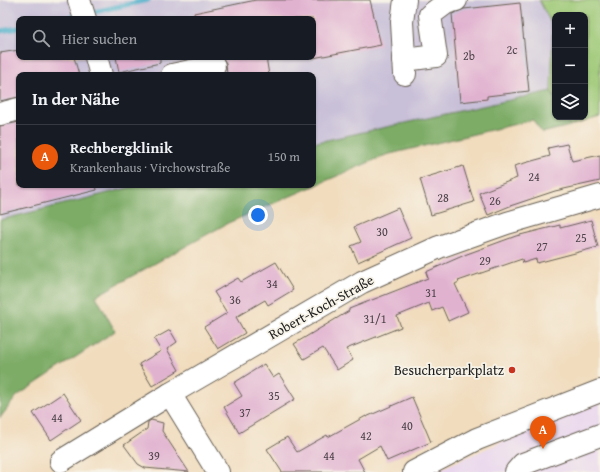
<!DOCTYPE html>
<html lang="de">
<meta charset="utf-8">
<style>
body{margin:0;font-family:"Gentium Book Plus",serif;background:#242831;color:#f1f3f6}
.controls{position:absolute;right:12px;top:12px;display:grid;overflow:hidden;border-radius:8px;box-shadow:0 1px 3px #0004}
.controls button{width:36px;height:36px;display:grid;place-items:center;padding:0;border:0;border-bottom:1px solid #363941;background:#171b24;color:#f1f3f6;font:20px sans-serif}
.you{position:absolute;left:258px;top:215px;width:14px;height:14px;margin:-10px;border:3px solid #fff;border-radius:50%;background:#1a73e8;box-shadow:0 0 0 6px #1a73e833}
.badge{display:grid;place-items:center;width:26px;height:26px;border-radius:50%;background:#ea580c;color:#fff;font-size:13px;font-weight:700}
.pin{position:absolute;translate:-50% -33px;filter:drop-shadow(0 1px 2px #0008)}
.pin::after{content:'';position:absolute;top:21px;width:14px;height:12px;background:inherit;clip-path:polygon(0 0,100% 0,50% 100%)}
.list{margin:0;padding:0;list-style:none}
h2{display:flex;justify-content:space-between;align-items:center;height:52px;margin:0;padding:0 16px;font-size:17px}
h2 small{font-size:13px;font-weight:400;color:#9ea1a6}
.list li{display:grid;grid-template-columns:26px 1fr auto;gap:12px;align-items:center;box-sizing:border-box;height:64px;padding:0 16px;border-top:1px solid #363941}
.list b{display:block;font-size:15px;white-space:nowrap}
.list p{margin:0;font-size:13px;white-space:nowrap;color:#9ea1a6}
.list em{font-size:13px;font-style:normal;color:#9ea1a6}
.icon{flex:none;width:22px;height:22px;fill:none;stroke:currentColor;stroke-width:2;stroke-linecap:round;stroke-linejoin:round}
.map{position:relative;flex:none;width:600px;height:472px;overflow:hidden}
.search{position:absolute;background:#171b24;box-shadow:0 1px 3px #0004;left:16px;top:16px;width:300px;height:44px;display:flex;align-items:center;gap:10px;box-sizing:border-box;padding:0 14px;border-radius:8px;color:#9ea1a6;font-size:15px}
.panel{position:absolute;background:#171b24;box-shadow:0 1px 3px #0004;left:16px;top:72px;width:300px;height:116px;border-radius:8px}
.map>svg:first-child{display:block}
</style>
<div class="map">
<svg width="600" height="472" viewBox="0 0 600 472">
<rect width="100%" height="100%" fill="#f7f3e8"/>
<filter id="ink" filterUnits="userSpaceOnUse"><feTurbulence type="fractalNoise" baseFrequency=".025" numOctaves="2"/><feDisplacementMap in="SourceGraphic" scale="8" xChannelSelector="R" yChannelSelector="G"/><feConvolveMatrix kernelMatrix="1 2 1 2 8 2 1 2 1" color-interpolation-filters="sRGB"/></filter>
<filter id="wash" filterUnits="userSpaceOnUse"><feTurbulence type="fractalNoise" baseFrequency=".012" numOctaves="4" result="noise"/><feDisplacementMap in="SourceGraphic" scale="16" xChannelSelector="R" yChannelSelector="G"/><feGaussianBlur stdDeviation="0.9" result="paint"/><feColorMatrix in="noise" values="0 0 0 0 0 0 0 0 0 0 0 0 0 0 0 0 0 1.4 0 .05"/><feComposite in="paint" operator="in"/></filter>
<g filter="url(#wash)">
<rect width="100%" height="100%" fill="#f1dcbd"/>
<polygon fill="#e7d2ef" points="600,403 600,472 434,472 522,433"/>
<path fill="#c8bfd8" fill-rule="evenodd" d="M0,0H539L553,27L551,91L313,143V75H19V185H140L0,220ZM19,19H313V57H19Z"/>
<polygon fill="#9cc875" stroke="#5c7248" points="539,0 600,0 600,117 570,126 565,117 585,117 585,15 555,15 555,99 551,91 553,27"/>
<polygon fill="#7dac66" stroke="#4c6441" points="551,91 555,99 555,117 565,117 570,126 542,133 533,120 386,155 228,223 96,296 115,331 17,396 0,418 0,220 140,185 313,185 313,143"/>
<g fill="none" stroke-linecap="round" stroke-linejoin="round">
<g stroke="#4baeca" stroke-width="5">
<polyline points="89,13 148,0"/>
<polyline points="64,19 79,15"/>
<polyline points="0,31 19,28"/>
</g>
</g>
<g id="blocks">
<g fill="#e1b2d0">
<polygon points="256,0 370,0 381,45 313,58 313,19 195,19 194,13"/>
<polygon points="520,3 529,91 487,96 487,99 460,102 452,14 464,9"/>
<polygon points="19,50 19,57 74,57 79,75 19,75 19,97 0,101 0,53"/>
<polygon points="116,57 160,57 160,63 119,72"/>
<polygon points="222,57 266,57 269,75 227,75 226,63"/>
<polygon points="19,122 19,185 96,185 97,190 0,214 0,126"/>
<polygon points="567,144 572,161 600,155 600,181 555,191 510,206 488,215 479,193 517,178 514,166 550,156 548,148"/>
<polygon points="463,166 474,202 431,215 420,179"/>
<polygon points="398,208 411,238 358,262 351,246 361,242 354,227"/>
<polygon points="591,220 598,247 537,263 536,259 523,263 522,259 458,281 459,282 455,284 468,312 448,321 442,307 432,311 429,303 397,316 401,327 346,349 353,360 337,370 323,348 304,359 294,344 349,311 349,309 428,278 426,272 467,254 516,236 560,225 560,228"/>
<polygon points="276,262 293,290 268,305 265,300 236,317 245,333 218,349 204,327 227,313 214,292 238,278 241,282"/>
<polygon points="170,330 177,342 167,349 179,370 152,386 139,364 161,351 154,339"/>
<polygon points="264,364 273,378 279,374 295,399 239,433 224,407 242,396 234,383"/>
<polygon points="63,393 81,420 51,440 33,413"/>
<polygon points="412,397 431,442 387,461 380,446 358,459 365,472 282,472 267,449 287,437 297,452 327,435 328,437 366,416 366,417"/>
<polygon points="151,420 163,423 162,431 189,472 145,468 138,464 124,445 147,429 148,422"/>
</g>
</g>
</g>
<g filter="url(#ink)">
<use href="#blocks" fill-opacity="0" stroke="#675f54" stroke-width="1"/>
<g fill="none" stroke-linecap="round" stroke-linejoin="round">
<defs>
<g id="minor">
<polyline points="79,0 85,19"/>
<polyline points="96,57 101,75"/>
<polyline points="404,60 436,56 430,15 446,3 456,0"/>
<polyline points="405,74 402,22 405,0"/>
<polyline points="172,75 214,66"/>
<polyline points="0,114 19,109"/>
<polyline points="170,394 218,472"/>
<polyline points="61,461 170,394 362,282 439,247 507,223 600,196"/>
<polyline points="414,472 477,439 600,391"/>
<polyline points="516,472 523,464 600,435"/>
</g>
</defs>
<use href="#minor" stroke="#675f54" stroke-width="24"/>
<use href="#minor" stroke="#fff" stroke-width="22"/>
</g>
</g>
<circle fill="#c8321e" stroke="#f7f3e8" stroke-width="1.5" cx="512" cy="370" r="4"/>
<g text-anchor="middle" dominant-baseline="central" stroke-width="3.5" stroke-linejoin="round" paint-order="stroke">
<g font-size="12" fill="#4d4249">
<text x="512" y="49">2c</text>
<text x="469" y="55">2b</text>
<text x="534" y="176">24</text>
<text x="443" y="197">28</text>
<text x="495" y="200">26</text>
<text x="382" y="231">30</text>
<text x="581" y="237">25</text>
<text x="542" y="246">27</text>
<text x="485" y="260">29</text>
<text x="272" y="283">34</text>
<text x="431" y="292">31</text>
<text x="235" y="299">36</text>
<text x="375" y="318">31/1</text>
<text x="274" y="395">35</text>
<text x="245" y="412">37</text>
<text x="57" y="417">44</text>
<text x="407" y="425">40</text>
<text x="366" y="435">42</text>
<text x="154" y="455">39</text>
<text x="329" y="455">44</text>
</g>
<g font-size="14" fill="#1c1c1c" stroke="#f7f3e8">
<text transform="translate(321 307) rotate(-29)">Robert-Koch-Straße</text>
</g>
<g font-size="14" fill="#1c1c1c" stroke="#f7f3e8" text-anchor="end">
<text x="504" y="370">Besucherparkplatz</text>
</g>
</g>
</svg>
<div class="controls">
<button>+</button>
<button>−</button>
<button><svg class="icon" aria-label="layers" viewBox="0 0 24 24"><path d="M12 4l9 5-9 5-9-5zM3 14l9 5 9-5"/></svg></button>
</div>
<div class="you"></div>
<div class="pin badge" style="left:543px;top:449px">A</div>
<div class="search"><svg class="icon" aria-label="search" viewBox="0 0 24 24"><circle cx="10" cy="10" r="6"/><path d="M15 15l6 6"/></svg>Hier suchen</div>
<section class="panel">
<h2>In der Nähe<small></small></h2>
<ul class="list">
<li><span class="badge">A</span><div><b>Rechbergklinik</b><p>Krankenhaus · Virchowstraße</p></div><em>150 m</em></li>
</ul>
</section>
</div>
